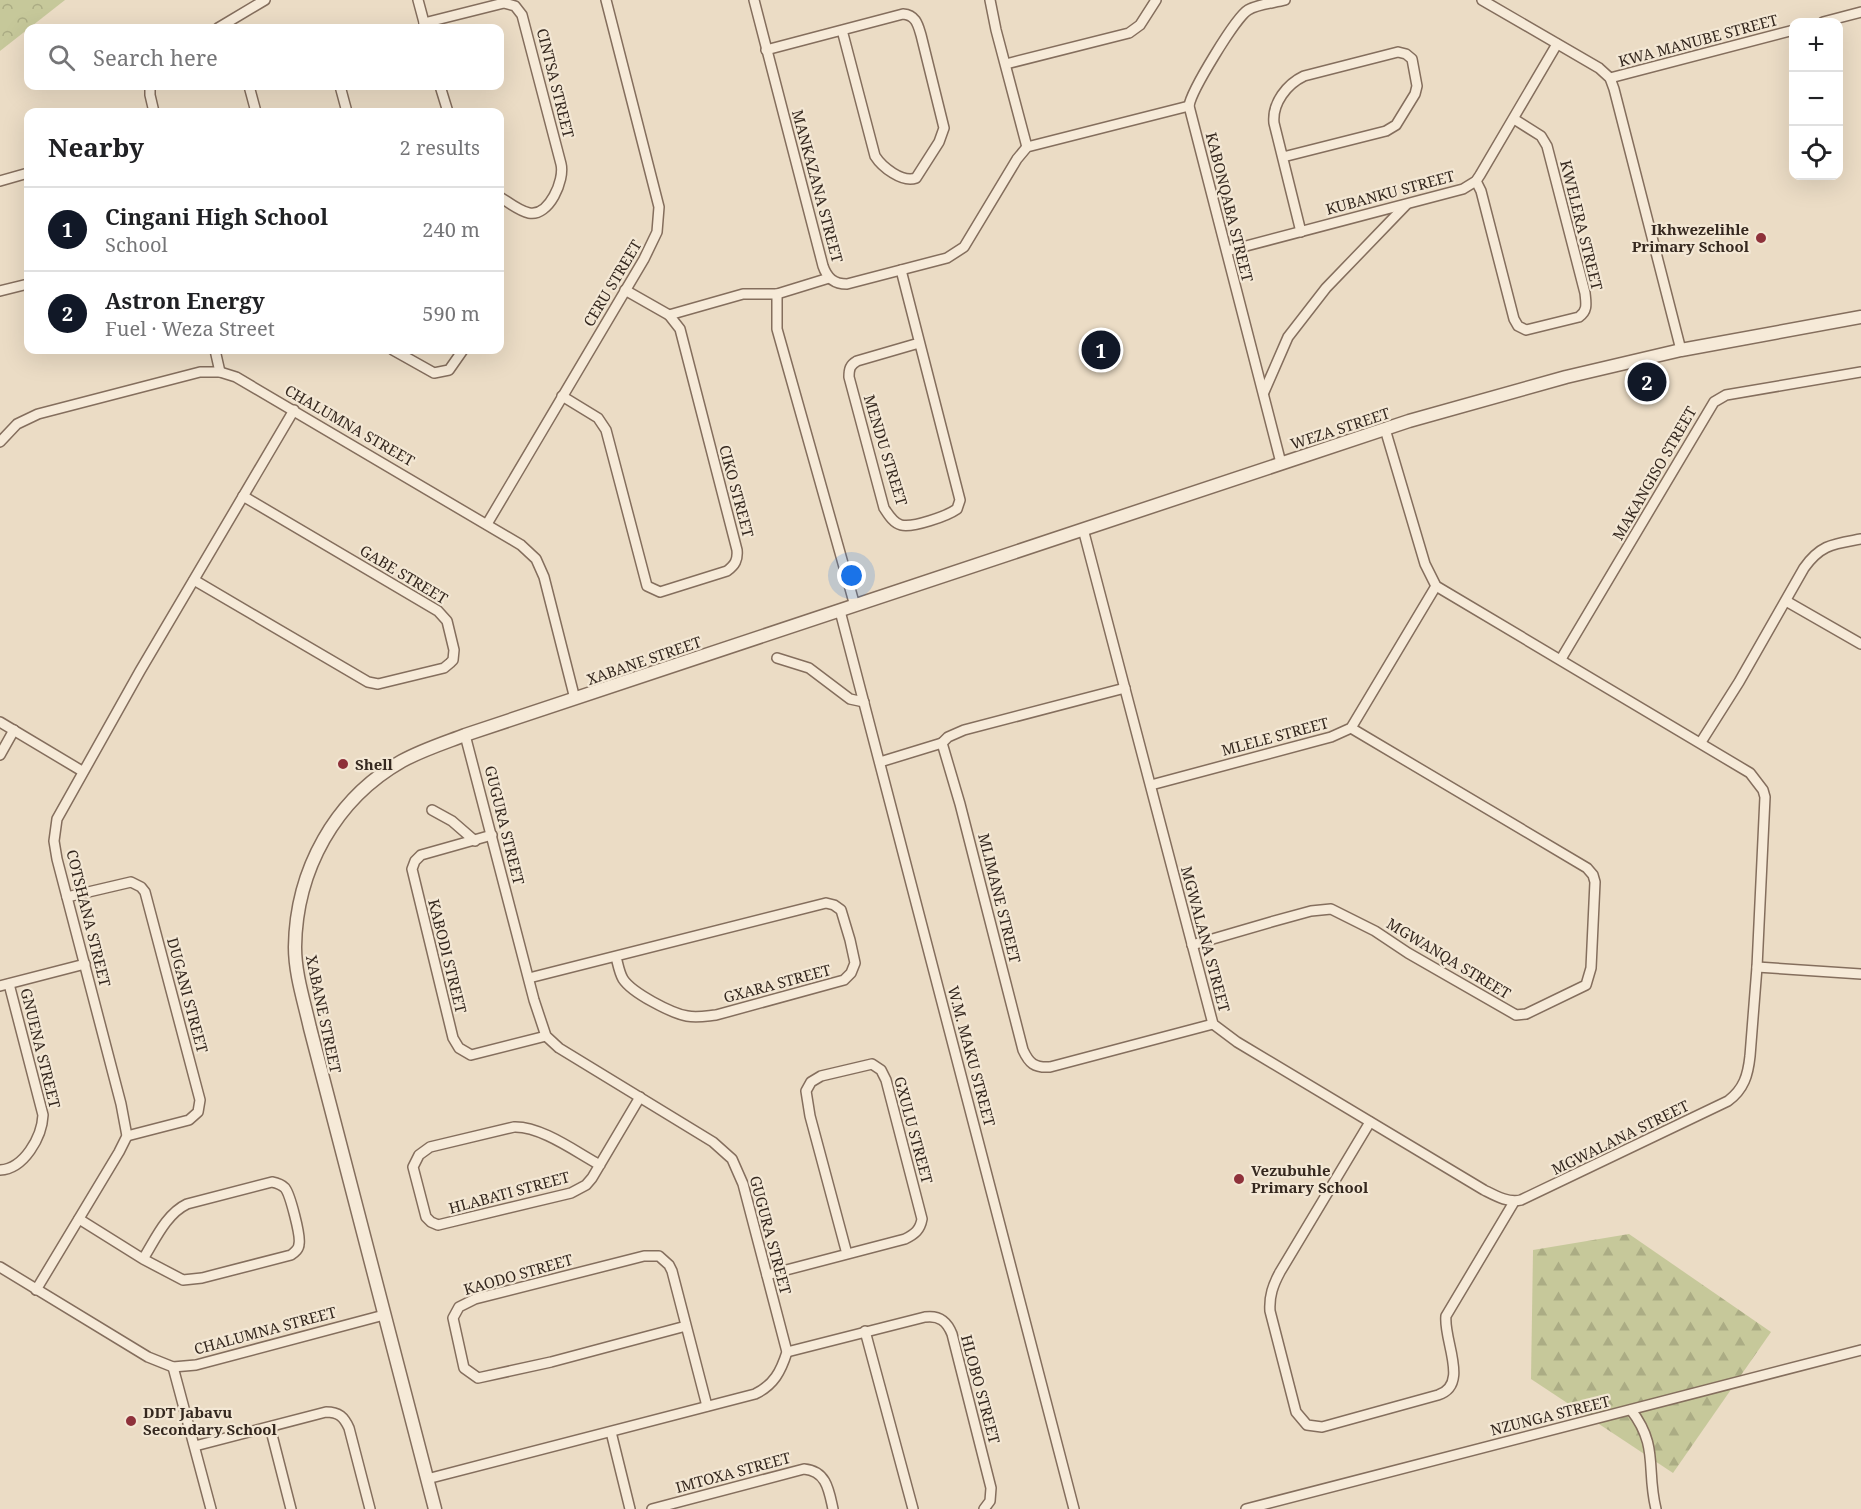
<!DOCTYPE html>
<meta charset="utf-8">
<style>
body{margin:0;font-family:"Noto Serif",serif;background:#f2f2f2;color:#202124}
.controls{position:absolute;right:18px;top:18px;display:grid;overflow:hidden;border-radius:12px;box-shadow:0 6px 24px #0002}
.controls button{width:54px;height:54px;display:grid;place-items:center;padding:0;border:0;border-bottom:2px solid #e0e0e0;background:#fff;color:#202124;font:30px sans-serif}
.you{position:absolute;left:852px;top:576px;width:21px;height:21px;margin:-15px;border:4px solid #fff;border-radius:50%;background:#1a73e8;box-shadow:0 0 0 9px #1a73e833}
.badge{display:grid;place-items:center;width:39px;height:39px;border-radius:50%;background:#111827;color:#fff;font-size:20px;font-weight:700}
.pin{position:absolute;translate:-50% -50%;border:3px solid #fff;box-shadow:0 2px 6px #0006}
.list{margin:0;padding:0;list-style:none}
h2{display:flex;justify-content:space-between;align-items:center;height:78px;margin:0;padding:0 24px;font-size:26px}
h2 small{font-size:20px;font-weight:400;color:#757577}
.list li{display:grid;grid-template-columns:39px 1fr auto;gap:18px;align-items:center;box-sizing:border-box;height:84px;padding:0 24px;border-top:2px solid #e0e0e0}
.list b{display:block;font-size:22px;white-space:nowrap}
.list p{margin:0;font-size:20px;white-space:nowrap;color:#757577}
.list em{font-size:20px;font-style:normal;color:#757577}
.icon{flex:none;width:33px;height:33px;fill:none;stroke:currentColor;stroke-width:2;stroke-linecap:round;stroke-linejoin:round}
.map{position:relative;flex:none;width:1861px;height:1509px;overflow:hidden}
.search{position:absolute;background:#fff;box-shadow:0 6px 24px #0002;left:24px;top:24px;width:480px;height:66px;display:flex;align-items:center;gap:15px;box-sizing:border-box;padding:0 21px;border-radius:12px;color:#757577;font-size:22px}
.panel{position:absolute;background:#fff;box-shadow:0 6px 24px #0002;left:24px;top:108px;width:480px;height:246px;border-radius:12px}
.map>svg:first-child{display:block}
</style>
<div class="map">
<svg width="1861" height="1509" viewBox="0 0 1861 1509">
<defs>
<pattern id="forest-firs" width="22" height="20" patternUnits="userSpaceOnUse" patternTransform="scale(1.5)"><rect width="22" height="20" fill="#c6c89a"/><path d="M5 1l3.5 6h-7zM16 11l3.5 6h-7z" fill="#abac84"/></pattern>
<pattern id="park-crowns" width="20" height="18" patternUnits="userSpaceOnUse" patternTransform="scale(1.5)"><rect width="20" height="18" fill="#c6c89a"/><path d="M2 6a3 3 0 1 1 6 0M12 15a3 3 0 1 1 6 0" fill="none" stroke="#abac84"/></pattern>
</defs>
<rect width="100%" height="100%" fill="#ebdcc5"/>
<polygon fill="url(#forest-firs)" points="1629,1234 1771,1332 1673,1473 1531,1379 1533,1250"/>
<polygon fill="url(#park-crowns)" points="0,0 65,0 0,51"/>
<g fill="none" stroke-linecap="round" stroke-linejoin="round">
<defs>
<g id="minor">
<polyline points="418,0 425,26"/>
<path d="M754,0L823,266C827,278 834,284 847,284L947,258L964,247L1017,159L1027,147L1189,106"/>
<polyline points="990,0 996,30 1027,147"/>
<polyline points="1482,0 1599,68 1610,78 1614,89 1681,350"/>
<polyline points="1823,22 1861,12"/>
<path d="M424,23L504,3L515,6L522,15L561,164C565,180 549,217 529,213C519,211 508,202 500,197"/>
<polyline points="218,28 265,0"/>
<path d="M766,50L903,14C916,15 918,25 921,35L944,128L939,142L916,178C902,183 882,167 875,156L842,30"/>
<polyline points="1006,64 1129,33 1140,25 1156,0"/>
<polyline points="1610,78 1794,30"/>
<polyline points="150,86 150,95 154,112"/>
<polyline points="249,86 256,112"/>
<polyline points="340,86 347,112"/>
<polyline points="440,86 448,112"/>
<path d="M1283,157L1386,131L1396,125L1415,94L1417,86L1412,59L1406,54L1398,52L1304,76C1287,84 1272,103 1274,123L1301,232"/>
<polyline points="0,181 28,173"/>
<path d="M1476,181L1481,191L1514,319L1518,326L1526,330L1579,317C1588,311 1586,303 1585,293L1547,146L1541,136L1514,119"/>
<polyline points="1227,251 1463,189 1476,181 1480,175 1557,44"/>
<path d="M901,270L960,500L957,509C947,516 913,528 901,525C893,523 888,514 884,508L849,377C849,369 850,365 857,361L919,343"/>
<polyline points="0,291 28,284"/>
<polyline points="777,294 777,329 855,606"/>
<polyline points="669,315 743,294 777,294 829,278"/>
<polyline points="215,350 220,372"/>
<polyline points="393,350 434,373 449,370 463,350"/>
<polyline points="1264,392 1288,337 1326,288 1406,205"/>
<path d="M562,396L598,418L606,430L647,586L660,592L727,571C735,565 738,560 737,550L680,329L669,315L625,290"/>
<polyline points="0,442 17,424 38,414 200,372 220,372 236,377 521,545 536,559 544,577 575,699"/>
<path d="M1281,463L1189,106C1191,91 1236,17 1248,10C1258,4 1274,3 1285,0"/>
<polyline points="487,524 644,259 657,232 659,207 606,0"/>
<path d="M1083,529L1213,1024L1237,1042L1484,1190C1496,1196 1508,1203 1521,1200L1728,1101C1744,1089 1748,1075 1750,1056L1757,967L1765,797L1763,790L1750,773L1436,586L1425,564L1385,429"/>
<polyline points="194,580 368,682 378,684 444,668 450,663 453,660 454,650 447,621 438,611 243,496"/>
<polyline points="1786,601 1861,644"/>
<polyline points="840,611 1074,1509"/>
<polyline points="777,658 809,668 850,699 864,702"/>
<polyline points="1561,659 1714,402 1726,395 1861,372"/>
<path d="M1125,688L964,730L948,737L942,743L960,804L1023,1050C1029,1063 1034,1068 1050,1067L1213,1024"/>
<polyline points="0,722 82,771"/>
<path d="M1701,742L1739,682L1804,568C1821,544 1834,544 1861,539"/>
<polyline points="0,755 14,730"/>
<polyline points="880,762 942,743"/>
<polyline points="1151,785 1331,737 1351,728 1436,586"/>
<polyline points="432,810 452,821 475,841"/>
<polyline points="492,835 421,855 415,861 412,869 453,1038 459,1048 471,1055 546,1036"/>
<polyline points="67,897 131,882 141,887 145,892 200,1100 198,1112 189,1120 127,1136"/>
<polyline points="1192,945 1271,922 1311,911 1331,909 1375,931 1408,953 1516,1015 1526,1014 1586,985 1591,968 1595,882 1593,875 1587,868 1351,728"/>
<polyline points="1757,967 1861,974"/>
<path d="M529,978L826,903L834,905L841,910L850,940L855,963L851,973L844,980L716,1015C706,1016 697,1018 687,1016C671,1013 632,993 623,979C619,972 618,964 616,957"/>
<polyline points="0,986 85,964"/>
<path d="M1370,1122L1280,1272C1273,1285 1269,1296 1270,1311L1296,1412L1307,1425L1322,1427L1438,1395C1470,1385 1443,1340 1446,1316L1514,1202"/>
<path d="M600,1165C576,1152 541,1126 514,1127L430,1147L419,1155L413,1167L426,1217L431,1222L438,1225L571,1193L586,1185L592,1178L640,1097"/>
<path d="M0,1170C24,1169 42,1137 43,1115L9,984"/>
<path d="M79,1219L143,1259L183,1280L202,1278L291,1255C295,1252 299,1249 299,1244C301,1236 290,1194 285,1188C281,1184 277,1183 272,1182L187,1204C166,1214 155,1240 143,1259"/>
<polyline points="0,1267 148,1357 173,1367 196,1365 384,1315"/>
<path d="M767,1275L905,1239C915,1234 920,1230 922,1219L886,1080L881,1070L872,1064L821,1076L811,1082L806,1091L810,1116L847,1254"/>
<polyline points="36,1290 119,1152 127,1136 121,1104 57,859 54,841 57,819 140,671 294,410"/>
<polyline points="686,1326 551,1362 478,1378 464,1368 453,1318 459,1307 475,1299 644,1256 659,1256 669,1265 672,1271 707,1406"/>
<polyline points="865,1331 913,1509"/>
<path d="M787,1352L925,1317C939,1315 947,1321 952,1334L991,1488L990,1501L984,1509"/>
<polyline points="173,1367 211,1509"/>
<path d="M1631,1410C1659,1446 1646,1469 1656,1509"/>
<polyline points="270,1427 291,1509"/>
<polyline points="611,1432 630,1509"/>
<path d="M195,1446L326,1412C339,1412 344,1417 349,1428L370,1509"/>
<path d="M427,1479L755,1394C774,1385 781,1371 787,1352L743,1184L732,1159L713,1142L559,1048L546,1036L534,1000L465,735"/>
<path d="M652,1509L804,1469C827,1471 829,1491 833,1509"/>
<polyline points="1246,1509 1861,1350"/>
</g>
<path id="tertiary" d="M435,1509L310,1028C304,1001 295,974 295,947C296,870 335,799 402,761C422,750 444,743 465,735L1409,421L1566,377L1681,350L1861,317"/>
</defs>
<use href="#minor" stroke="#846e5d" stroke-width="12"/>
<use href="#tertiary" stroke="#846e5d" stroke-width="15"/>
<use href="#minor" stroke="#f6ead8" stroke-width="9"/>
<use href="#tertiary" stroke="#f6ead8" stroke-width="12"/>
</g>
<g fill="#8e313a" stroke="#f3e7d4" stroke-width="2">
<circle cx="1761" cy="238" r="6"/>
<circle cx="343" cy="764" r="6"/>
<circle cx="1239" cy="1179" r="6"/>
<circle cx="131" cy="1421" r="6"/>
</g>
<g text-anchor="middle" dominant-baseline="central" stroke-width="4.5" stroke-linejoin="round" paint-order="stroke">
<g font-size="15" fill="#35281f" stroke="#f3e7d4">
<text transform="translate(1698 40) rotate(-15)">KWA MANUBE STREET</text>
<text transform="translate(556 83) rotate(76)">CINTSA STREET</text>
<text transform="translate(818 186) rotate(75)">MANKAZANA STREET</text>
<text transform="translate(1390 192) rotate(-15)">KUBANKU STREET</text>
<text transform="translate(1230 207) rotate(76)">KABONQABA STREET</text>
<text transform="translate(1582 225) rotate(76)">KWELERA STREET</text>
<text transform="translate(612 283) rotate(-59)">CERU STREET</text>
<text transform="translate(350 425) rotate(30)">CHALUMNA STREET</text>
<text transform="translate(1340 428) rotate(-18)">WEZA STREET</text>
<text transform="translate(886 450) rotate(73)">MENDU STREET</text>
<text transform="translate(1654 473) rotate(-60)">MAKANGISO STREET</text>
<text transform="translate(737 491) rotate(75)">CIKO STREET</text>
<text transform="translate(404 574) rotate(31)">GABE STREET</text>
<text transform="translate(644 660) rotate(-19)">XABANE STREET</text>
<text transform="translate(1275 736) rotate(-15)">MLELE STREET</text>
<text transform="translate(505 825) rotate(76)">GUGURA STREET</text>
<text transform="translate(1000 898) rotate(76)">MLIMANE STREET</text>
<text transform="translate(89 918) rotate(76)">COTSHANA STREET</text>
<text transform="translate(1206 939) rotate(75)">MGWALANA STREET</text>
<text transform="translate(448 956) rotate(76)">KABODI STREET</text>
<text transform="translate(1449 958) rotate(31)">MGWANQA STREET</text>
<text transform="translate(777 983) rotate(-15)">GXARA STREET</text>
<text transform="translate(188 995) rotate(75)">DUGANI STREET</text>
<text transform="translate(324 1014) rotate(78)">XABANE STREET</text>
<text transform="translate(41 1048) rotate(76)">GNUENA STREET</text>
<text transform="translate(972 1056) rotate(75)">W.M. MAKU STREET</text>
<text transform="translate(914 1130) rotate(75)">GXULU STREET</text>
<text transform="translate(1620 1137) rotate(-26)">MGWALANA STREET</text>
<text transform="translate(509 1192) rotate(-15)">HLABATI STREET</text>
<text transform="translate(771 1235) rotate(75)">GUGURA STREET</text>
<text transform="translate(518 1274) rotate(-16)">KAODO STREET</text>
<text transform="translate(265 1330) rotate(-15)">CHALUMNA STREET</text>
<text transform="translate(981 1389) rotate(75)">HLOBO STREET</text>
<text transform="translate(1550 1415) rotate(-14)">NZUNGA STREET</text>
<text transform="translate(733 1472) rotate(-15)">IMTOXA STREET</text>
</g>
<g font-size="15" font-weight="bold" fill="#35281f" stroke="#f3e7d4" text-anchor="start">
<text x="1749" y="229" text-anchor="end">Ikhwezelihle<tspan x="1749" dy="17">Primary School</tspan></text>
<text x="355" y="764">Shell</text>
<text x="1251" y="1170">Vezubuhle<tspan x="1251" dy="17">Primary School</tspan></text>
<text x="143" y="1412">DDT Jabavu<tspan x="143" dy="17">Secondary School</tspan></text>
</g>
</g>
</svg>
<div class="controls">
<button>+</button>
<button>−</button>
<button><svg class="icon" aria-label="locate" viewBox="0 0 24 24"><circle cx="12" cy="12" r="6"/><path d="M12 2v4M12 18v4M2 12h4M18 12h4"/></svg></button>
</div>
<div class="you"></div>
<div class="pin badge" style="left:1101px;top:350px">1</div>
<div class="pin badge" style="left:1647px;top:382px">2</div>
<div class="search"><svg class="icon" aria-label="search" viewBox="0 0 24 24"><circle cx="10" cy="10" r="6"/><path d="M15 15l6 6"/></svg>Search here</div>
<section class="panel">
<h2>Nearby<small>2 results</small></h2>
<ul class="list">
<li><span class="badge">1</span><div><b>Cingani High School</b><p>School</p></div><em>240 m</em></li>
<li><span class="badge">2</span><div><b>Astron Energy</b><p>Fuel · Weza Street</p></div><em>590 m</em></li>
</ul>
</section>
</div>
